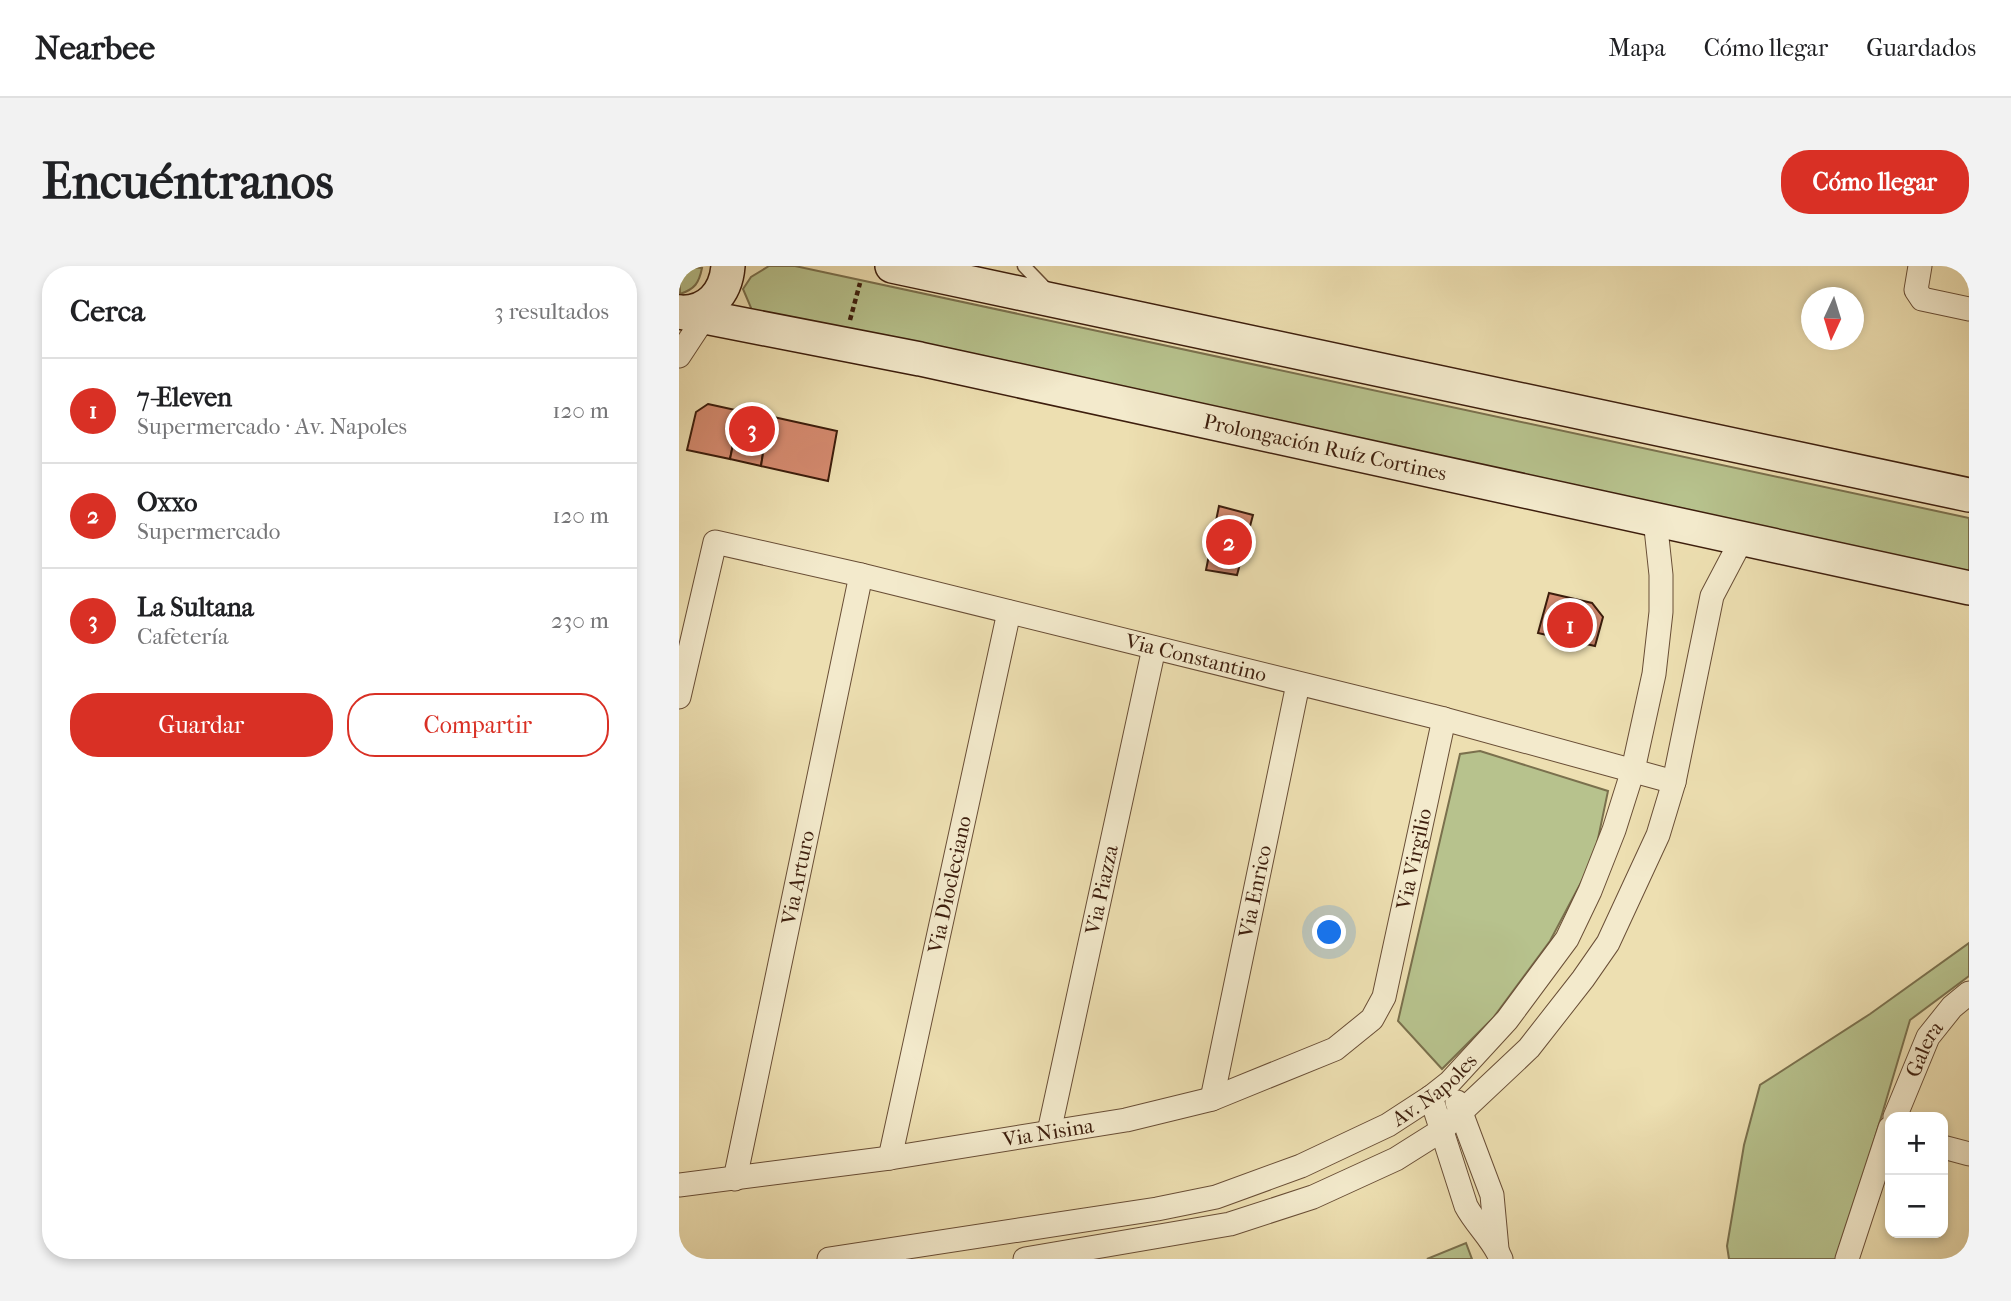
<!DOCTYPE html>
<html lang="es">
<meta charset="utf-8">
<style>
body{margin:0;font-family:"IM FELL French Canon",serif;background:#f2f2f2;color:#202124}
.controls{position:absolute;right:21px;bottom:21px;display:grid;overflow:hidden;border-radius:14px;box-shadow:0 4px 10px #0003}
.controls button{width:63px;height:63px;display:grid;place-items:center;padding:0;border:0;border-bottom:2px solid #e0e0e0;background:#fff;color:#202124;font:35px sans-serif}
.compass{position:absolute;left:1122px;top:21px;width:63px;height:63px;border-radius:50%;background:#fff;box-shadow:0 4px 10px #0003;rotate:184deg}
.you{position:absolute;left:651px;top:667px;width:24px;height:24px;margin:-18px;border:5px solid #fff;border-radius:50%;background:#1a73e8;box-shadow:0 0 0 10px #1a73e833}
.badge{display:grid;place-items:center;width:46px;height:46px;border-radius:50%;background:#d93025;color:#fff;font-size:23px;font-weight:700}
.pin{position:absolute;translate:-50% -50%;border:4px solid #fff;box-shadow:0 2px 7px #0006}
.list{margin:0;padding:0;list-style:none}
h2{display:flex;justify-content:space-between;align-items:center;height:91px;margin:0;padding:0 28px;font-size:30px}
h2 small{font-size:23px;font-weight:400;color:#757577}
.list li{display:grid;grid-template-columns:46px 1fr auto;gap:21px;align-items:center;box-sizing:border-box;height:105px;padding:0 28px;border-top:2px solid #e0e0e0}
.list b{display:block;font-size:26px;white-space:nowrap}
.list p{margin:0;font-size:23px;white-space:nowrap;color:#757577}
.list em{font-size:23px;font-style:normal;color:#757577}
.actions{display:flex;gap:14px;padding:21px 28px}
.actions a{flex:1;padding:16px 0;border:2px solid #d93025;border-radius:28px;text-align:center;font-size:24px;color:#d93025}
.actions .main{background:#d93025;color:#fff}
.map{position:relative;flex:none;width:1290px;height:993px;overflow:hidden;border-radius:28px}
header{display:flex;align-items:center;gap:42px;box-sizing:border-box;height:98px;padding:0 35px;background:#fff;border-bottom:2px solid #e0e0e0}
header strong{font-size:33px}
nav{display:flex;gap:38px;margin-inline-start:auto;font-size:24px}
.intro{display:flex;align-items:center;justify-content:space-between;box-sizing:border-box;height:168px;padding:0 42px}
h1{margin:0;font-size:49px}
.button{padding:18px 32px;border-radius:28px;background:#d93025;color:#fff;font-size:24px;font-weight:700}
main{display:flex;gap:42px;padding:0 42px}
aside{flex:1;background:#fff;border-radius:28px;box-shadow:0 4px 10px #0003}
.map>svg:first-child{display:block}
</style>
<header>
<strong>Nearbee</strong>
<nav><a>Mapa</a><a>Cómo llegar</a><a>Guardados</a></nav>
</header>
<div class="intro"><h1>Encuéntranos</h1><a class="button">Cómo llegar</a></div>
<main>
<aside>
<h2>Cerca<small>3 resultados</small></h2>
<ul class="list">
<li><span class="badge">1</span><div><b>7-Eleven</b><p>Supermercado · Av. Napoles</p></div><em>120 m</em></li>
<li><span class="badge">2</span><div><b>Oxxo</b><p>Supermercado</p></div><em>120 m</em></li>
<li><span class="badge">3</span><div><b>La Sultana</b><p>Cafetería</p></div><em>230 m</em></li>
</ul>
<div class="actions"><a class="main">Guardar</a><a>Compartir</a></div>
</aside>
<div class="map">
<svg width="1290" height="993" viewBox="0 0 1290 993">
<rect width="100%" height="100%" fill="#eddfb1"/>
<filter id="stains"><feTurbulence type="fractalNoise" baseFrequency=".00286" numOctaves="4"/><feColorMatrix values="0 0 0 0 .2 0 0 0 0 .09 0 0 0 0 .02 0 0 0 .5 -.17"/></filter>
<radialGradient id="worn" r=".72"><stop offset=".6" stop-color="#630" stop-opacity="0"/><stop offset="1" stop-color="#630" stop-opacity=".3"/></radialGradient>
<g fill="#b7c28d" stroke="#7a704d" stroke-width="2">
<path d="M0,0L23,2C20,17 16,23 1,28Z"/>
<polygon points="90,0 116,0 1290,252 1290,311 75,49 64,23 72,11"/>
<polygon points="801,485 929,525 915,592 871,675 814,752 763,803 719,755 781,488"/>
<polygon points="1290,677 1290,710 1231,754 1160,993 1050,993 1048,980 1065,879 1081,819 1191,748"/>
<polygon points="787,977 793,993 748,993"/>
</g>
<g fill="#d58b70" stroke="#3d1e0d" stroke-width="2">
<polygon points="29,138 61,145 51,193 8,184 17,146"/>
<polygon points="61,145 90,150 82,200 51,193"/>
<polygon points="90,150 158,165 149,215 82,200"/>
<polygon points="540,240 574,249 558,309 527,304"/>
<polygon points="870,327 913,337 924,351 916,380 859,367"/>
</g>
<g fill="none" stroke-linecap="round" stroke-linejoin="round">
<defs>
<polyline id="lane" points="345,0 368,24"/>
<g id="street">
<polyline points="1241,0 1237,24 1243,33 1290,43"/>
<polyline points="0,90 25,52"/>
<path id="s1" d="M0,431L36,276L182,309L765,453L995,516"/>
<path d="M752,831L787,940C797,959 814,973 822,993"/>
<path id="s2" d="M533,833L619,418"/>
<polyline points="778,836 813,929 818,983"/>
<path id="s3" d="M1216,851L1249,771L1273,741L1290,727"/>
<path id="s4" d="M370,866L475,382"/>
<polyline points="1264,881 1290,888"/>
<path id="s5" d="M211,892L330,346"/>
<path id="s6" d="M56,913L182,309"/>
<path id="s7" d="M0,919L211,892L447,854L533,833L656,783L693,753L705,731L765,453"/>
<path id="s8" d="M150,993L478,943L537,931L622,900L709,859L752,831L771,816L828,754L888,673L911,625L935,564L954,504L975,408L982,346V309L976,253"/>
<polyline points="346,993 551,958 634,931 717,893 763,864 850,782 904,713 929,677 979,569 995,516 1033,330 1063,273"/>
<polyline points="1168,993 1211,862"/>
</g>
<g id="secondary">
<polyline points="213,0 1290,229"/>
<path id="s9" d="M0,46L241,93L1290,322"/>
<path d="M0,46C29,48 47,27 49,0"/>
</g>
</defs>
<use href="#lane" stroke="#694e36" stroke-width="15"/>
<use href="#street" stroke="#694e36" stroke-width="25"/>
<use href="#secondary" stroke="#3d1e0d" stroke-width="36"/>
<polyline stroke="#3d1e0d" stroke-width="4.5" stroke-dasharray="5 3.5" stroke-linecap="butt" points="171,54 181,17"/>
<use href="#lane" stroke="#f3eacc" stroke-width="12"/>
<use href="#street" stroke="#f3eacc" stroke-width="23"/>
<use href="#secondary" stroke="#f3eacc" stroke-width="33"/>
</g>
<g text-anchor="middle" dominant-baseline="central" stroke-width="7" stroke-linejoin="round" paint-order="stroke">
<g font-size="21" fill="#3d1e0d" stroke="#f3eacc">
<text stroke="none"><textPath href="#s9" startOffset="660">Prolongación Ruíz Cortines</textPath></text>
<text stroke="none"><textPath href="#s1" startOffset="654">Via Constantino</textPath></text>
<text stroke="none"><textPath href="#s7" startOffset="887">Via Virgilio</textPath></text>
<text stroke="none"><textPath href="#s6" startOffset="308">Via Arturo</textPath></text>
<text stroke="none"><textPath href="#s5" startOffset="280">Via Diocleciano</textPath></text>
<text stroke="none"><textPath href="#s4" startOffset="248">Via Piazza</textPath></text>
<text stroke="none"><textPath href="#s2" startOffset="212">Via Enrico</textPath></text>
<text stroke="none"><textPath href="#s3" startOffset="74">Galera</textPath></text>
<text stroke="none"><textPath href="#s8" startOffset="637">Av. Napoles</textPath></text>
<text stroke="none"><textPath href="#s7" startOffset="373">Via Nisina</textPath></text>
</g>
</g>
<rect width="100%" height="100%" filter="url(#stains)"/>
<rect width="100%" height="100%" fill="url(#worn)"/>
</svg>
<div class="controls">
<button>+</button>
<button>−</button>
</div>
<svg class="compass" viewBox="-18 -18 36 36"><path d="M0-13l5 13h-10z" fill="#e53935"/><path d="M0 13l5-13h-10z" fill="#757577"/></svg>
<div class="you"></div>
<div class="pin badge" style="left:891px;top:359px">1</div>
<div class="pin badge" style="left:550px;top:276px">2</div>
<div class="pin badge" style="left:73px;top:163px">3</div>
</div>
</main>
